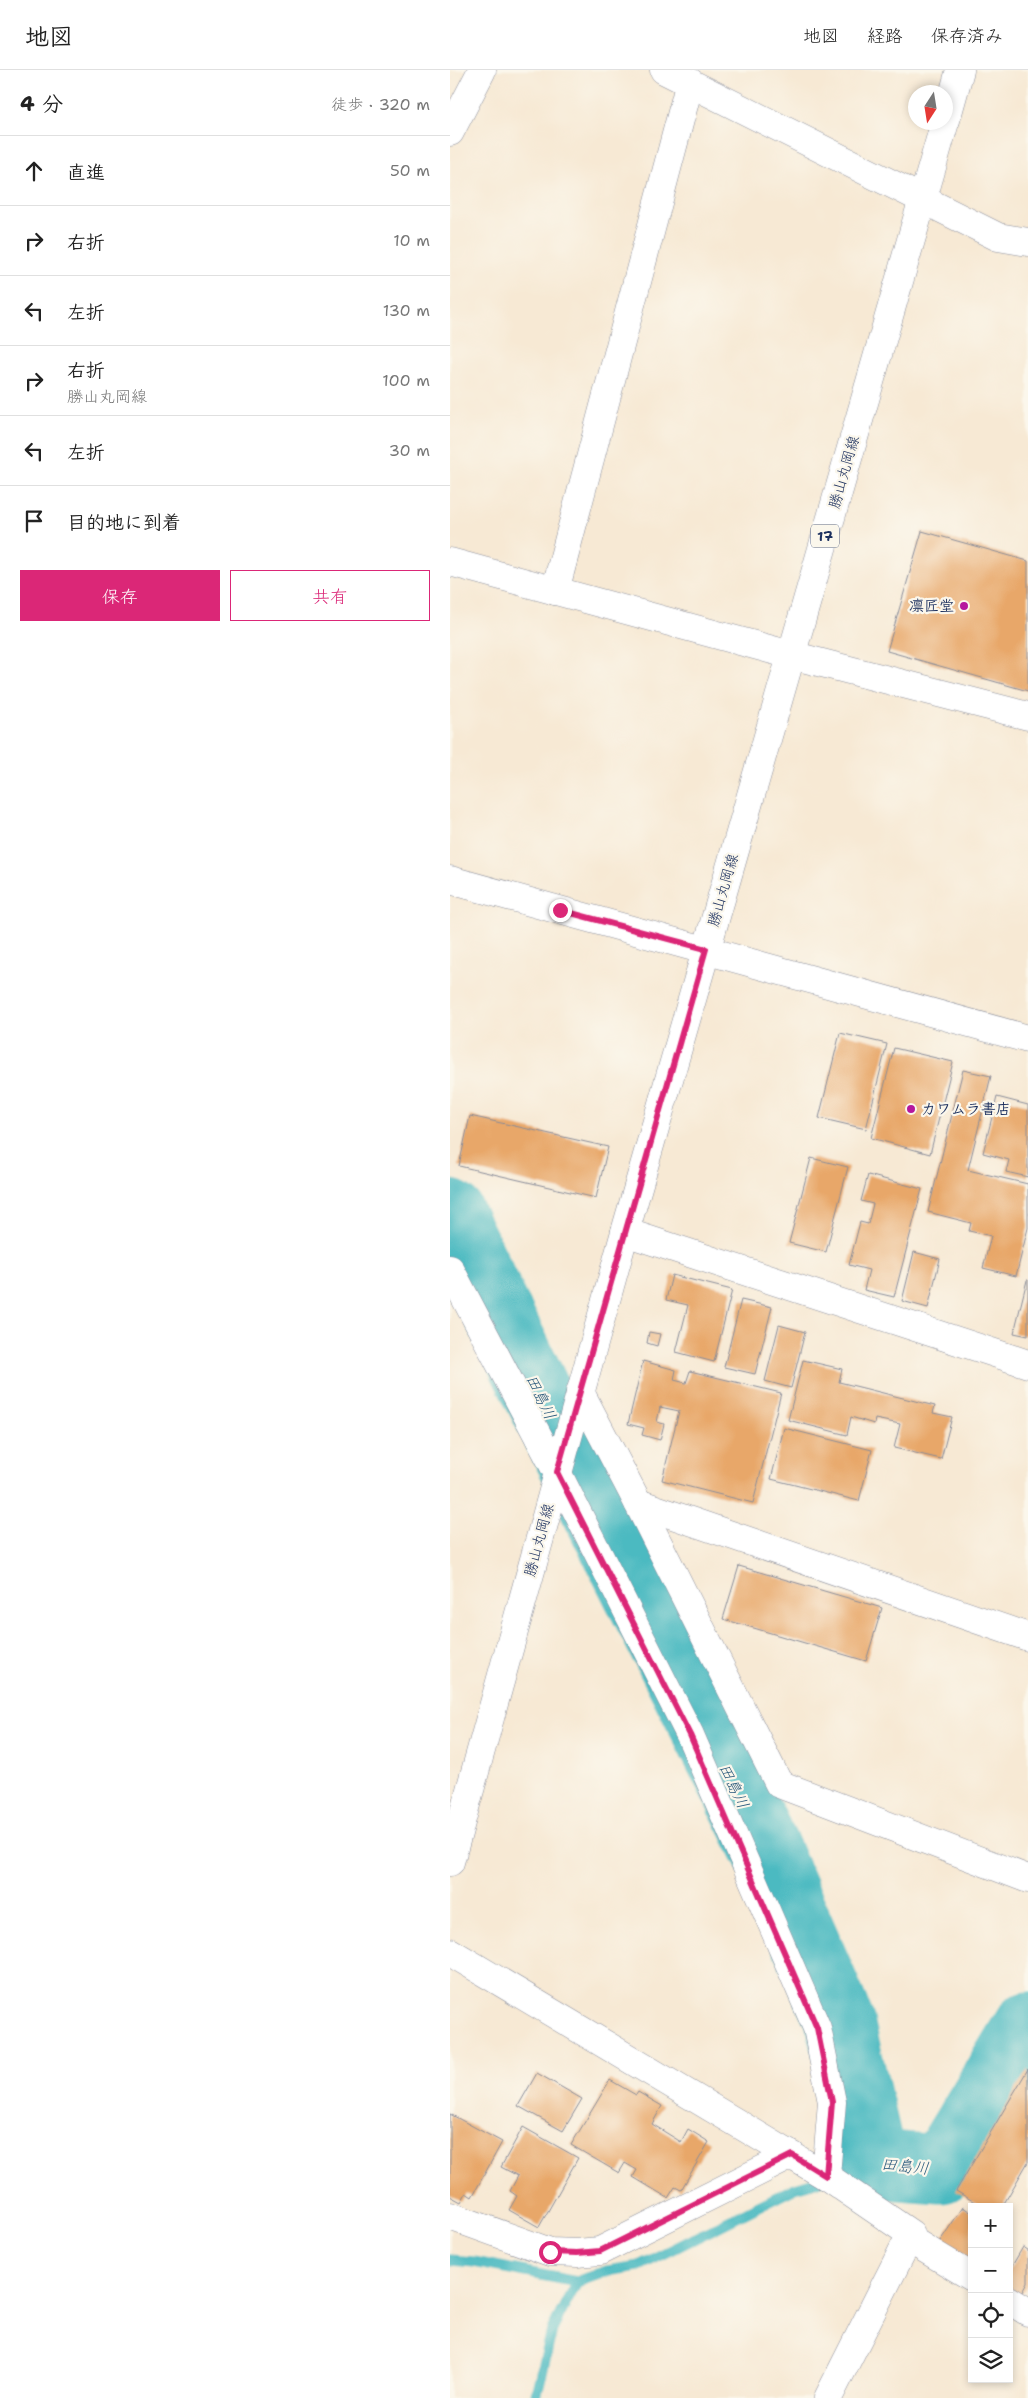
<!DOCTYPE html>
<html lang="ja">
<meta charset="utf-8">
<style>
body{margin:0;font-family:"Shantell Sans","Klee One",sans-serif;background:#f6f6f6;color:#222}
.controls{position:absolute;right:15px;bottom:15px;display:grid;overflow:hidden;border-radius:0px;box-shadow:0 2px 8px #0003}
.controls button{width:45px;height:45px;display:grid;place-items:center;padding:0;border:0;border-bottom:1px solid #e0e0e0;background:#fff;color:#222;font:25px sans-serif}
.compass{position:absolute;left:458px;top:15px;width:45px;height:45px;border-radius:50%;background:#fff;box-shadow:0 2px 8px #0003;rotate:192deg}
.stop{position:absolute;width:15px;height:15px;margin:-11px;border:4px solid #db2777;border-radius:50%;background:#fff}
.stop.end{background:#db2777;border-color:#fff;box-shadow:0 1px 5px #0008}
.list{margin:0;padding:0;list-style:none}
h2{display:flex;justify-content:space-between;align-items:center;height:65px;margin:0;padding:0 20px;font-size:21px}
h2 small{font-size:16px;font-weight:400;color:#767676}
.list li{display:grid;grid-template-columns:32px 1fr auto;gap:15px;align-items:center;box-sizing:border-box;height:70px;padding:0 20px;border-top:1px solid #e0e0e0}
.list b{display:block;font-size:19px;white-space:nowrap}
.list p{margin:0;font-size:16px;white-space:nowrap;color:#767676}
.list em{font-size:16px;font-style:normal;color:#767676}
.actions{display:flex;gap:10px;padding:15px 20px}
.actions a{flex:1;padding:11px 0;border:1px solid #db2777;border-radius:0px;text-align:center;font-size:18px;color:#db2777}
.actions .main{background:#db2777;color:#fff}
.icon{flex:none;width:28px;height:28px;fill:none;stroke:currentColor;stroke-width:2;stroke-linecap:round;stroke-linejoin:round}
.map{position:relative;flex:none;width:578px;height:2328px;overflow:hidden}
header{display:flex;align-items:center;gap:30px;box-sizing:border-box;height:70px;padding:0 25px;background:#fff;border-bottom:1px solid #e0e0e0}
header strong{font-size:24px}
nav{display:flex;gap:28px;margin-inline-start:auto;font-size:18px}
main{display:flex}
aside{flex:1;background:#fff}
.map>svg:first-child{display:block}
</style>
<header>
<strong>地図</strong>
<nav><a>地図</a><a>経路</a><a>保存済み</a></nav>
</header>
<main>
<aside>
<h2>4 分<small>徒歩 · 320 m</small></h2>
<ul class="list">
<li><svg class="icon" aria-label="ahead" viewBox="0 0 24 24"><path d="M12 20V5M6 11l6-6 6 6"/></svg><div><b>直進</b></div><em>50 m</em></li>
<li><svg class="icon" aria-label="right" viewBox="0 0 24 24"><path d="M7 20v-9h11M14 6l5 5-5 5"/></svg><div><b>右折</b></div><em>10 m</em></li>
<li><svg class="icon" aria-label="left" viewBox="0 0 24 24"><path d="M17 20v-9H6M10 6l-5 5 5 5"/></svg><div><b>左折</b></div><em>130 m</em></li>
<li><svg class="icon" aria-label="right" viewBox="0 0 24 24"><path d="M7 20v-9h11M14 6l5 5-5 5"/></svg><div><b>右折</b><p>勝山丸岡線</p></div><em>100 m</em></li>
<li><svg class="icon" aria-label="left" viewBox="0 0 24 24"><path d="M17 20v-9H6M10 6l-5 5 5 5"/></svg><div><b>左折</b></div><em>30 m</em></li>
<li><svg class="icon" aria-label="arrive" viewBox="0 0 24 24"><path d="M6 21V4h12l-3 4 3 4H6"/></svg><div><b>目的地に到着</b></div></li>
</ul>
<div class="actions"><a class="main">保存</a><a>共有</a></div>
</aside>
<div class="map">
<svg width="578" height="2328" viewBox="0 0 578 2328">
<rect width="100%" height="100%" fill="#fbf7ec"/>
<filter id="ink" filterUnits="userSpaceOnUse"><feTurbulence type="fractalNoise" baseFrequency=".02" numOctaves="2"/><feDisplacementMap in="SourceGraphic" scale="10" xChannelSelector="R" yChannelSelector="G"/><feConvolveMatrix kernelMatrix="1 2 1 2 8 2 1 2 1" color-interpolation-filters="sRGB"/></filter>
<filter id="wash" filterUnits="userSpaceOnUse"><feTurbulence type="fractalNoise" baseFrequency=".0096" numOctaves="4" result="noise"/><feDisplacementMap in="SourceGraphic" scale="20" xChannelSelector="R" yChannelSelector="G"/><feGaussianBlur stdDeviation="1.12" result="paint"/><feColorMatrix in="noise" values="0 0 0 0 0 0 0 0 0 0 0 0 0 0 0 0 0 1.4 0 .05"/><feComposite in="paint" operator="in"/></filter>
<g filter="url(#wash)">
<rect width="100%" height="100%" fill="#f7e9d4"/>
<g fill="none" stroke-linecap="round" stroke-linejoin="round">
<g stroke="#4bbac1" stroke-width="11">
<polyline points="0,2190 24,2192 127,2212 157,2201 189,2196 345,2118 423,2094"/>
<polyline points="86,2328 102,2260 127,2212"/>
</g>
<polyline stroke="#4bbac1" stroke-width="69" points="0,1144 86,1321 317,1782 390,1952 423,2094 491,2099 578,1956"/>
</g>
<g id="blocks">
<g fill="#e8a769">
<polygon points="472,461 578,491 578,621 437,581"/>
<polygon points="390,963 437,974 416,1059 369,1048"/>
<polygon points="444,978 503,992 480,1084 421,1068"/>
<polygon points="513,1000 541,1006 518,1100 578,1114 578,1158 566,1206 533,1198 541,1166 519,1161 521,1153 478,1142"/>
<polygon points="547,1027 578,1035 578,1107 556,1102 559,1090 533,1083"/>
<polygon points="20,1046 158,1077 146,1128 9,1096"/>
<polygon points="361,1088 398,1097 376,1182 339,1173"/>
<polygon points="418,1105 472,1119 444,1227 414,1220 419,1200 399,1195 410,1152 418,1154 423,1134 411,1131"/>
<polygon points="464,1182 490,1189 478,1238 452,1231"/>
<polygon points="222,1205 282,1220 264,1292 226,1282 238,1235 216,1230"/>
<polygon points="577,1210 578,1210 578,1266 564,1263"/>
<polygon points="291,1230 322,1237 305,1304 274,1297"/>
<polygon points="329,1255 355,1262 341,1318 315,1311"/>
<polygon points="199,1262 210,1264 207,1276 197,1273"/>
<polygon points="353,1290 392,1299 389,1312 485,1336 483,1343 502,1347 491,1389 444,1378 450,1354 425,1349 424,1354 401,1347 397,1365 338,1350"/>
<polygon points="193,1291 226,1300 224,1310 236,1313 240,1301 331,1323 303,1433 212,1410 229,1341 210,1337 207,1352 214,1354 210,1370 192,1365 194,1358 178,1354"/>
<polygon points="334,1358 422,1380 409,1431 321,1409"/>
<polygon points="289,1496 432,1538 416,1591 273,1549"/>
<polygon points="578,1999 578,2092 552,2137 533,2137 506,2121"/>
<polygon points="87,2003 132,2029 113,2061 68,2036"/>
<polygon points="160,2010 186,2025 188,2022 212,2036 202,2054 231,2072 238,2059 259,2072 231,2120 225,2117 218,2128 183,2107 187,2100 175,2093 169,2103 121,2075"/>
<polygon points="0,2044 52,2072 22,2127 16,2123 11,2132 0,2126"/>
<polygon points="73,2057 128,2088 89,2157 59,2140 67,2126 60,2121 68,2106 51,2097"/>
<polygon points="513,2137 522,2143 522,2196 488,2174"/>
<polygon points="573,2177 578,2180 578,2213 570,2227 559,2221 559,2201"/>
</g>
</g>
</g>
<g filter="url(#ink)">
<use href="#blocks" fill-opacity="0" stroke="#898c99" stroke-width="1"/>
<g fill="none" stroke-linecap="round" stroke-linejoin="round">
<defs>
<g id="street">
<polyline points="214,0 548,167 578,172"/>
<polyline points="0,62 32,0"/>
<polyline points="0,492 341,585 578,646"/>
<polyline points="105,521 240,12"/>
<polyline points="175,1162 578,1294"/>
<polyline points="0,1199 107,1402 240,1665 367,1958 382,2032 376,2106"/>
<polyline points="130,1322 188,1433 329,1714 578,1809"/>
<polyline points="188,1433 578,1567"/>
<polyline points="0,1882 376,2106 461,2164 378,2328"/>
<polyline points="0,2146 100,2182 127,2183 150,2181 342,2085"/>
<polyline points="459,2169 522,2207"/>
<polyline points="559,2230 578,2242"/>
</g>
<polyline id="secondary" points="0,810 578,969"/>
<g id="primary">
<polyline points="496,50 510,0"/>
<polyline points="0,1792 175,1162 495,52"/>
</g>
</defs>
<use href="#street" stroke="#898c99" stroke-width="29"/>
<use href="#secondary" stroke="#898c99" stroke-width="29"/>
<use href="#primary" stroke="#898c99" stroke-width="29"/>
<use href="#street" stroke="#fff" stroke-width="28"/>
<use href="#secondary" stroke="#fff" stroke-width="28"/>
<use href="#primary" stroke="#fff" stroke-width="28"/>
</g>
</g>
<g fill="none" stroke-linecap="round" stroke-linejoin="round" filter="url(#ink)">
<polyline stroke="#db2777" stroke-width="6" points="100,2182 127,2183 150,2181 342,2085 376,2106 382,2032 367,1958 240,1665 107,1402 256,879 110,840"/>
</g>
<g fill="#b5179e" stroke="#fbf7ec" stroke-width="2">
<circle cx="514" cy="536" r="5"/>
<circle cx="461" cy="1039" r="5"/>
</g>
<g text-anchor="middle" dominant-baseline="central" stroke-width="4.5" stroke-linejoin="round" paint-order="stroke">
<rect fill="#fbf7ec" stroke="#5e6b89" stroke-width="1" x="361" y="454.5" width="28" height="23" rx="4"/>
<g font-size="14" font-weight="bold" fill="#1b2f5e">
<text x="375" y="466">17</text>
</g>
<g font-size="15" fill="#1b2f5e" stroke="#fbf7ec">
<text transform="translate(394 402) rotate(-74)">勝山丸岡線</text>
<text transform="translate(273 820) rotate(-74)">勝山丸岡線</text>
<text transform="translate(89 1470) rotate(-75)">勝山丸岡線</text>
</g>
<g font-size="15" font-weight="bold" fill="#1b2f5e" stroke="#fbf7ec" text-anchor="end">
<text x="504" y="536">凛匠堂</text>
<text x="471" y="1039" text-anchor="start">カワムラ書店</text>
</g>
<g font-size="16" font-style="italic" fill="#29597c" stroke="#fbf7ec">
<text transform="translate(91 1327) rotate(64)">田島川</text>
<text transform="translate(284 1716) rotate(64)">田島川</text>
<text transform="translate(455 2096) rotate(6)">田島川</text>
</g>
</g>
</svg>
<div class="controls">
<button>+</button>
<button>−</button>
<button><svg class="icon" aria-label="locate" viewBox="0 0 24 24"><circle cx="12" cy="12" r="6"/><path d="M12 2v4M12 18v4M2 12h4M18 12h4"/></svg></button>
<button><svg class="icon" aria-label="layers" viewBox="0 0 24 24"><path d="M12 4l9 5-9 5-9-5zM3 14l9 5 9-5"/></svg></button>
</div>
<svg class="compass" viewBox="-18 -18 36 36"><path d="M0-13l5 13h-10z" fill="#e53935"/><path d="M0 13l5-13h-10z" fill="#767676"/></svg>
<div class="stop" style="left:100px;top:2182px"></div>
<div class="stop end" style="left:110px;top:840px"></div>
</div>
</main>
